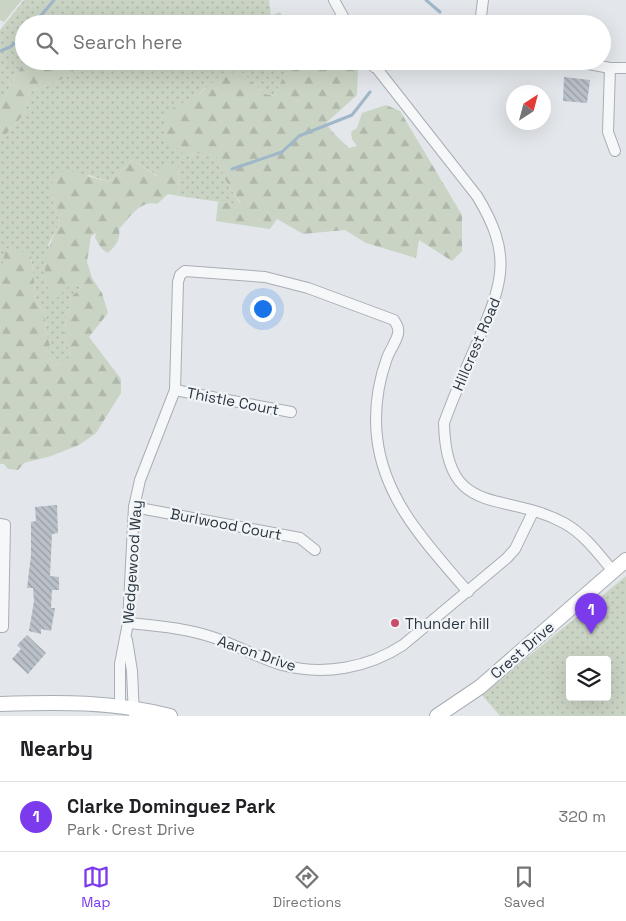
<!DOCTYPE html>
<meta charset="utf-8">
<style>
body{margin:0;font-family:"Space Grotesk",sans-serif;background:#f6f6f6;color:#202124}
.controls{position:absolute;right:15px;bottom:15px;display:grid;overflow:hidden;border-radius:5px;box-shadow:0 5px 20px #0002}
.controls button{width:45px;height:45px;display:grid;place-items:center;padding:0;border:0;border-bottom:1px solid #e0e0e0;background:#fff;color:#202124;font:25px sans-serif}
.compass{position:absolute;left:506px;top:85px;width:45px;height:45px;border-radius:50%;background:#fff;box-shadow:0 5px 20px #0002;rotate:36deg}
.you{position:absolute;left:262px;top:308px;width:18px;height:18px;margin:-12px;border:4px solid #fff;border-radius:50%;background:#1a73e8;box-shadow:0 0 0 8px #1a73e833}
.badge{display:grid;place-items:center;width:32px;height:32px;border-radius:50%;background:#7c3aed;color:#fff;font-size:16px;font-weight:700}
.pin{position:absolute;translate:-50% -41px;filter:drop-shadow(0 1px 2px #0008)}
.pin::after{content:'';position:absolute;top:26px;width:18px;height:15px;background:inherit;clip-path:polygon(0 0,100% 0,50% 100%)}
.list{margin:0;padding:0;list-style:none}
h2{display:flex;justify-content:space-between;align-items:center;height:65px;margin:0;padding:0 20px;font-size:21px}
h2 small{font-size:16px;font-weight:400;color:#757577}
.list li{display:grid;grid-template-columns:32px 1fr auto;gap:15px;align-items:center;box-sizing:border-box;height:70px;padding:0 20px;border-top:1px solid #e0e0e0}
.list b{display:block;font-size:19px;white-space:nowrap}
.list p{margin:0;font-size:16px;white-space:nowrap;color:#757577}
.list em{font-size:16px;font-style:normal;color:#757577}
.icon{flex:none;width:28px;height:28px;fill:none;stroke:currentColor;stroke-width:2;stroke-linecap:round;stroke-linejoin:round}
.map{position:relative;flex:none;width:626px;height:716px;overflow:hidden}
.search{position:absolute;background:#fff;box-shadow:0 5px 20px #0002;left:15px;right:15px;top:15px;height:55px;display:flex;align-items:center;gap:12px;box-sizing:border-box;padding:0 18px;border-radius:28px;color:#757577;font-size:19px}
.sheet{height:135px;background:#fff}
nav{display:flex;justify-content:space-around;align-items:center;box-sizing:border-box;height:70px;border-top:1px solid #e0e0e0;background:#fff;font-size:14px;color:#757577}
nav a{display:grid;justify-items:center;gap:2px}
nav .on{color:#7c3aed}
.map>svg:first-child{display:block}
</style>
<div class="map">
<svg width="626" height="716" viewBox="0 0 626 716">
<defs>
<pattern id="grass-dots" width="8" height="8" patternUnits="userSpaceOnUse" patternTransform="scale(1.25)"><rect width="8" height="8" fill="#cad4c4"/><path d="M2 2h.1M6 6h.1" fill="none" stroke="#aeb7aa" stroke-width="1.8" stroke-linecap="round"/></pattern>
<pattern id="forest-firs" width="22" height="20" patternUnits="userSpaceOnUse" patternTransform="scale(1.25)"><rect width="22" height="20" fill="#cad4c4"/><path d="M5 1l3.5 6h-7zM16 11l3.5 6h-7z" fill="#aeb7aa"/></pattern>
<pattern id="building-back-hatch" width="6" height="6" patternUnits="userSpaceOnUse" patternTransform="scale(1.25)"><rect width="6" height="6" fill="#bac0c7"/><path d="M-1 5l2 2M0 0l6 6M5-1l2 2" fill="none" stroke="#979da3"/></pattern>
</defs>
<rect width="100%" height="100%" fill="#e3e6ea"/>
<g fill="url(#grass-dots)" fill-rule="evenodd">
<polygon points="24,0 269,0 271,16 280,12 286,24 24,24 24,61 0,105 0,30"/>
<polygon points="77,61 307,61 284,76 274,96 265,94 241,72 204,89 194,100 177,105 186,156 201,153 216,154 226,181 241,205 179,196 178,166 158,176 132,160 109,182 89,175 50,192 60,223 48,245 71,284 82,287 71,297 64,334 70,354 68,360 56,365 44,353 50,345 46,333 45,314 36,300 31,254 0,275 0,141 24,114 30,92 72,75"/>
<path d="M626,576V716H500L482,695ZM570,660H607V697H570Z"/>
</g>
<g fill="url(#forest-firs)">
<polygon points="24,61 77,61 72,75 30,92 24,114 0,141 0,105"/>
<path d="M307,61H355L358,69L357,95L326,123C331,132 342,141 349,148L357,146L352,139L351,132L357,128L362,113L386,105L400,111L462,215V251L452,261L419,240L416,258L366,243L345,230L303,234L277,219L270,229L216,221L218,202L241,204L226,181L216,155L201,153L186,156L166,138V114L177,105L194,99L223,73L241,72L265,94L274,96L284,76Z"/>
<path d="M132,160L157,176L168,163L178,166L179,196L168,194L157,204C141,199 129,218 119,229C121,240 115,246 108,253L102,249L95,238L96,233L91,236L87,262L92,278L102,293L108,313L89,337L121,379V393L96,433L79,445L51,456L24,463L18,470L8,469L4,464H0V275L6,248L31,254L36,300L45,314L46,333L50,345L44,353L56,365L67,360L70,354L64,334L71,297L82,287L71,284L55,300C36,278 48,245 60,223L50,192L54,176L66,170L109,182Z"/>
</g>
<polygon fill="#cad4c4" points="0,0 22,0 4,22 0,20"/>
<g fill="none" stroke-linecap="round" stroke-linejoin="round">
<g stroke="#9fb7c9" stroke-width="3">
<polyline points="426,0 440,12"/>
<polyline points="34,24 54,0"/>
<polyline points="0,51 10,47 24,36"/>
<polyline points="232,169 282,152 299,136 352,115 370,92"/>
</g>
</g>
<g fill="url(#building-back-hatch)">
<polygon points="564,77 590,80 587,103 563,101"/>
<polygon points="57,505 58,533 52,534 50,576 59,577 59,590 52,590 51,608 55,608 51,631 41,629 41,634 29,631 34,601 33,588 27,588 31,556 31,522 36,521 35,507"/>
<polygon points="27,635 46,653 28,674 12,659 21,649 17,645"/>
</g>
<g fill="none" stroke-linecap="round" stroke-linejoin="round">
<defs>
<g id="street">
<polyline points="334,0 347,24"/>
<polyline points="480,24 483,0"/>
<path d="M371,61L477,196C513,255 503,282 478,341C466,368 454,395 444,423C446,520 503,490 564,523C584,534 598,553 612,570"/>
<polyline points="573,61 610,68 626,68"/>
<polyline points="374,67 383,61"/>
<polyline points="610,68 608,132 615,151"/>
<polyline points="175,390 291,412"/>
<polyline points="134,507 300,538 315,550"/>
<polyline points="0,524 5,525 3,627 0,627"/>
<path d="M128,623C158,626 186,628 215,638C238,646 259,658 282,665C324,676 368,668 403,645L507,558L515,549L533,512"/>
<polyline points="127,640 132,671 134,716"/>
<path d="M120,705V664L128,623L134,507L140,480L175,390L178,282L180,275L185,271L265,277L308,288L394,320C397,325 399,328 398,334C396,342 390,350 387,358C378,383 374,410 377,437C384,501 428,545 468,592"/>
</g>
<g id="secondary">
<path d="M0,704C59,702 113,701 170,716"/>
<polyline points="437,716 480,687 626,560"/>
</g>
</defs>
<use href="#street" stroke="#a8aeb4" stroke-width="12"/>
<use href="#secondary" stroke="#a8aeb4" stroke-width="16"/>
<use href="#street" stroke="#f5f7f9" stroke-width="10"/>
<use href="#secondary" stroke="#fff" stroke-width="14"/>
</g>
<circle fill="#ca4d6c" stroke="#f2f5f8" stroke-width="2" cx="395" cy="623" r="5"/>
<g text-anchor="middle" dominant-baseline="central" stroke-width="4.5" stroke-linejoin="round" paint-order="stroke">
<g font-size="15" fill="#2b3642" stroke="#f2f5f8">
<text transform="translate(476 344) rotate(-67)">Hillcrest Road</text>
<text transform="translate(233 401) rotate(11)">Thistle Court</text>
<text transform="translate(226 524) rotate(11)">Burlwood Court</text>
<text transform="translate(132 562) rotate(-86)">Wedgewood Way</text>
<text transform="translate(522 650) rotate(-41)">Crest Drive</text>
<text transform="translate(257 653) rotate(19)">Aaron Drive</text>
</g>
<g font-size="15" fill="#2b3642" stroke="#f2f5f8" text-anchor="start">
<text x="405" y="623">Thunder hill</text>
</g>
</g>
</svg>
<div class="controls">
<button><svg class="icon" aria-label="layers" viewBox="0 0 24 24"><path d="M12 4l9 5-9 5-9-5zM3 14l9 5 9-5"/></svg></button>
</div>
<svg class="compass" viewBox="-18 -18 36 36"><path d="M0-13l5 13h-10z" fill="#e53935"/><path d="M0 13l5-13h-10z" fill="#757577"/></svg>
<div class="you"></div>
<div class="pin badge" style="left:591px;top:634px">1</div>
<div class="search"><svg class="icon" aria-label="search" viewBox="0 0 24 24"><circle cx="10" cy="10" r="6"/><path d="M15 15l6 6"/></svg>Search here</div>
</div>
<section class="sheet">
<h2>Nearby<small></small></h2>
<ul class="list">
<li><span class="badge">1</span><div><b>Clarke Dominguez Park</b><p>Park · Crest Drive</p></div><em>320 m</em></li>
</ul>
</section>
<nav>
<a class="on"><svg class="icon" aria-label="map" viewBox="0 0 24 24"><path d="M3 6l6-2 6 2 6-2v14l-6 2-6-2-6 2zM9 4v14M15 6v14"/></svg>Map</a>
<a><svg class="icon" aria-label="directions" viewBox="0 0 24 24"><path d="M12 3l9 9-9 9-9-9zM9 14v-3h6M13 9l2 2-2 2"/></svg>Directions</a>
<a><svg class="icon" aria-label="saved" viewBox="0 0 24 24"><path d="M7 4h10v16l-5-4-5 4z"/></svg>Saved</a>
</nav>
